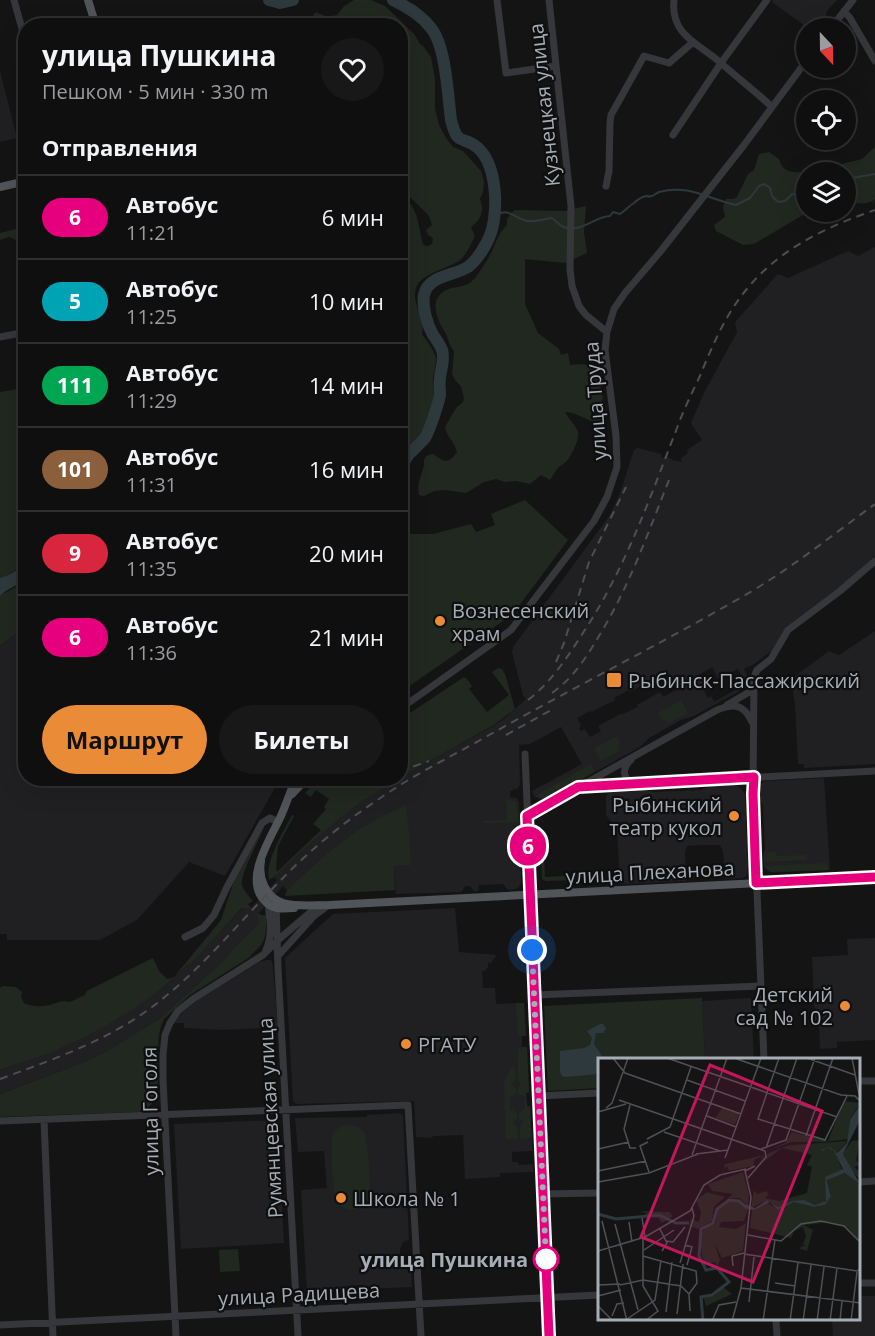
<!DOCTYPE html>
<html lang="ru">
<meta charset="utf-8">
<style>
:root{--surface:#0f0f10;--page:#181819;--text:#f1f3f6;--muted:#9b9c9f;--line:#2f2f30;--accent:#ea8c37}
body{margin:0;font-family:"Open Sans",sans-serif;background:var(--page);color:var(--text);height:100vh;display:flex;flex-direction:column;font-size:22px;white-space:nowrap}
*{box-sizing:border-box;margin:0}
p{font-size:20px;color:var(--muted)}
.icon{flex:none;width:33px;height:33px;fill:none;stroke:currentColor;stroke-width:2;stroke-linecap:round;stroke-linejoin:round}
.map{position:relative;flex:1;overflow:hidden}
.drawer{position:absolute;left:18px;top:18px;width:390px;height:768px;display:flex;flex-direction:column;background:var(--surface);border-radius:24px;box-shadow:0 6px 24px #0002,0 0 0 2px var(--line)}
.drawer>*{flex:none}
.badge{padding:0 12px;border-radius:20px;font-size:21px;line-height:39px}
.needle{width:39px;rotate:158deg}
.fabs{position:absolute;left:796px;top:18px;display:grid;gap:12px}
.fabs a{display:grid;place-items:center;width:60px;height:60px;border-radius:50%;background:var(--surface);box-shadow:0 6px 24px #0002,0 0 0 2px var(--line);font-size:30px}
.you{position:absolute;width:30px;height:30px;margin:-15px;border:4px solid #fff;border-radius:50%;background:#1a73e8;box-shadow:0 0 0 9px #1a73e833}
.map>.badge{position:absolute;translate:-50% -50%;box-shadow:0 0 0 3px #fff}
h2{padding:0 24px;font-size:22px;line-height:54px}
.round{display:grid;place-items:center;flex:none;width:63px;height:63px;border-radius:32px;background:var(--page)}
.summary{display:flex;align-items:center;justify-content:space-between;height:102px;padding:0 24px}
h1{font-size:28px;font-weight:700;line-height:45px}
.cta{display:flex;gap:12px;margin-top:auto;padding:12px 24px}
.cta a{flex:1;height:69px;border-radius:36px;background:var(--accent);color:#111;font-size:24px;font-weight:700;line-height:69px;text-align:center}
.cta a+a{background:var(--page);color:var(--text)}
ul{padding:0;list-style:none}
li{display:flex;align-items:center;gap:18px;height:84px;padding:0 24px;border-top:2px solid var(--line)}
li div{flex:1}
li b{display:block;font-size:22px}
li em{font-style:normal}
li .badge{min-width:66px;font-weight:700;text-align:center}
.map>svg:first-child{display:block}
.built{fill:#202022;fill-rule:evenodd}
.green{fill:#202820}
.water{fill:#2d393d}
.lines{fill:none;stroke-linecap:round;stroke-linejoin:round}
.stream{stroke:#2d393d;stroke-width:2}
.river{stroke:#2d393d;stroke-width:12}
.minor{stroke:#35373a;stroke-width:7}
.major{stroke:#515459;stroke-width:8}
.rail{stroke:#4c4f53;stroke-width:2;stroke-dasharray:8 6;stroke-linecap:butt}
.line-casing{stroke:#fff;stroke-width:14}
.line{stroke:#e6007e;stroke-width:9}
.walk{stroke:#a6adb5;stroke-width:6;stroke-dasharray:0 10.8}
.poi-dot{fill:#ea8c37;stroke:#0f0f10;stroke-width:2}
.stop-dot{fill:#fff;stroke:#e6007e;stroke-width:3}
.labels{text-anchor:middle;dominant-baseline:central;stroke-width:4.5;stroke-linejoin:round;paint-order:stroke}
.street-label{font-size:20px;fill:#a6adb5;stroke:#0f0f10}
.poi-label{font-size:20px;fill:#a6adb5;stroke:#0f0f10;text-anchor:start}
.stop-label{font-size:20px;font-weight:bold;fill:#a6adb5;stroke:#0f0f10;text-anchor:end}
.inset-river{fill:none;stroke:#2d393d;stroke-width:3}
.inset-road{fill:none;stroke:#4e5155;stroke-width:1.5}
.view{fill:#c2185b;fill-opacity:0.15;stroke:#c2185b;stroke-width:3}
.inset-edge{fill:none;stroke:#a6adb5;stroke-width:3}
</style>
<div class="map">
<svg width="875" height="1336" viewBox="0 0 875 1336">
<rect width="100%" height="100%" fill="#141415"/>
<!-- built -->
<path class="built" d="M 773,0 L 837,0 L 827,11 L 826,18 L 818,28 L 808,28 L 772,2 Z
M 0,71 L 17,138 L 0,142 Z
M 875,247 L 875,556 L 844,584 L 786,627 L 773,650 L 754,664 L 744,669 L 749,680 L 747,687 L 694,716 L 681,720 L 649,738 L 640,747 L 595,772 L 591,765 L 534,796 L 532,791 L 582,764 L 561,727 L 530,744 L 519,745 L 520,785 L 517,789 L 510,791 L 510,797 L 517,798 L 519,803 L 520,824 L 517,828 L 521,838 L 519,843 L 515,847 L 515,865 L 521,867 L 521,882 L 519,887 L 516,889 L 508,890 L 503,884 L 479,885 L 478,891 L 474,891 L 470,886 L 467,886 L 464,887 L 463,890 L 461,892 L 396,894 L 394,866 L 411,864 L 380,818 L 344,840 L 315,864 L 287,890 L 283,886 L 257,915 L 259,923 L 231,951 L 219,965 L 159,1019 L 104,1053 L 82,1063 L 0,1094 L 0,1070 L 65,1046 L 118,1019 L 155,993 L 174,978 L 243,908 L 250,909 L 277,880 L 274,878 L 322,832 L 346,813 L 379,789 L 398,779 L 400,778 L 401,777 L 417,768 L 495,725 L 505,718 L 526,699 L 523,695 L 512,652 L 513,647 L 610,515 L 620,493 L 634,450 L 638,448 L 661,454 L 662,458 L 665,458 L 666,456 L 673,460 L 682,462 L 681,458 L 688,453 L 687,450 L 702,440 L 691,423 L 705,391 L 737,332 L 735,323 L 736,321 L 775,277 L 778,274 L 788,278 L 848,251 L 858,256 ZM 712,667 L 719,680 L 738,669 L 746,684 L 714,702 L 711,696 L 708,698 L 704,691 L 707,690 L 699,675 ZM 666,671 L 676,690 L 663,697 L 660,692 L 637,705 L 638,707 L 623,714 L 622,713 L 598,726 L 601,731 L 590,737 L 585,729 L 581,731 L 579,728 L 581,726 L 577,718 L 590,711 L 591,712 L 615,700 L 614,698 L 629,690 L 630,692 Z
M 25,627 L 26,778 L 280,779 L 225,876 L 189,862 L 137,920 L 100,940 L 7,940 L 7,934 L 0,934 L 0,646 Z
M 875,631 L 875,764 L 804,768 L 804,764 L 798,764 L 795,704 L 791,679 L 829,651 L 839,655 Z
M 824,778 L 830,870 L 776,872 L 768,871 L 764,866 L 763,860 L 763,853 L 765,850 L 763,805 L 760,801 L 760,785 L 764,781 L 767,781 Z
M 715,784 L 732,784 L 738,786 L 745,794 L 748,866 L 746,876 L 743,878 L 725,879 L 723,851 L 720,845 L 702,845 L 688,846 L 686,848 L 685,852 L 686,881 L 620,884 L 617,829 L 616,828 L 606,815 L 606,796 L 611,791 L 639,789 L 654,792 L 701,790 Z
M 455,908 L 459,952 L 497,955 L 490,964 L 489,962 L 488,962 L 488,967 L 485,971 L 482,971 L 483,988 L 495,988 L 496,1004 L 524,1003 L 526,1036 L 522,1036 L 522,1047 L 527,1047 L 529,1092 L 526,1093 L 527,1106 L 530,1106 L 533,1151 L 512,1152 L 512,1162 L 518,1162 L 518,1165 L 533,1164 L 534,1172 L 500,1173 L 500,1177 L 465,1179 L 463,1135 L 433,1136 L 432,1138 L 416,1137 L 414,1101 L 296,1104 L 293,1101 L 285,958 L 333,914 Z
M 875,938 L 875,1040 L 837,1042 L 837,1048 L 820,1049 L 819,1022 L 815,1022 L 812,957 L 848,955 L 847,939 Z
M 266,960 L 271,960 L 273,966 L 278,1027 L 222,1030 L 184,1028 L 184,1023 L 174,1023 L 181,1014 L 195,1002 L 259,962 Z
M 751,998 L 754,1060 L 685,1060 L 705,1059 L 702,1001 Z
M 400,1113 L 403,1115 L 409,1240 L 403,1242 L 400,1249 L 400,1257 L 410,1257 L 412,1287 L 363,1289 L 362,1285 L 346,1286 L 346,1290 L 307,1292 L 301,1190 L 327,1188 L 324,1151 L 298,1152 L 295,1118 L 367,1117 L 367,1115 Z
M 277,1120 L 284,1243 L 181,1249 L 174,1124 Z
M 859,1296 L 875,1296 L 875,1336 L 833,1336 L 832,1320 L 858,1320 Z"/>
<!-- green -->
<path class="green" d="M 354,0 L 371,0 L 385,6 L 414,34 L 420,44 L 423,46 L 431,57 L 435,79 L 435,109 L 439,125 L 446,138 L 453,147 L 463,151 L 481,171 L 484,182 L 483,192 L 480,199 C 485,210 481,220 471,227 L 475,236 C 471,244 467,254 460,260 C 448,269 421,273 416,288 C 411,304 426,319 422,334 C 426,339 435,352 436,359 C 436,365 434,371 433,377 C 432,384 434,389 434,396 C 435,405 425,428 420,436 C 415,444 407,448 401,456 L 401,196 C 419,207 418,225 423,244 C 426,247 428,246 432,244 L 433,239 L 432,237 L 428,235 L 426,230 L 432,225 L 429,216 L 401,188 L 400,26 L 316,26 L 313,15 L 316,12 L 327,17 L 337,15 L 344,6 Z
M 875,147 L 875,199 C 867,206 856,203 846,202 L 846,172 L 809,172 L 862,159 Z
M 769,152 L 779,159 C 782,173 794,172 807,173 L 807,212 L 808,212 L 754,244 L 743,245 L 716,231 L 714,225 L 725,217 L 723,207 L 726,199 L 733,199 L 737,197 L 748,174 L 754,170 L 759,154 Z
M 586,206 L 584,232 L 587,253 L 565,263 L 525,259 L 525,304 L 538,333 L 559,349 L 561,355 L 568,353 L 570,365 C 586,363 599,364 600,382 C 601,389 600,392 603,397 L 601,404 L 604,426 C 592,423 577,412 565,412 C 568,418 577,427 578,432 C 580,439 571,457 566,462 C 563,464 560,466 558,468 C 555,472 553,476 550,480 L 541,475 L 530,484 L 516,481 L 505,482 L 496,479 L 484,482 L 466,493 L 445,490 L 434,491 L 424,496 L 419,495 C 416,484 422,475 424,465 C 424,463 424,461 424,460 C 426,455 428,455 433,454 C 444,461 447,466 457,452 C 455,442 446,436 445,427 L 456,408 L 463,402 L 464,398 L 461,386 L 455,380 L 452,374 L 454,351 C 449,346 449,340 446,334 C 439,322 428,303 443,292 C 454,284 464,291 476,277 C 481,270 490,256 493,249 C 497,239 499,233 507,225 L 507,219 L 514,210 L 565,211 Z
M 25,226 L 26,259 L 23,259 L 16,240 L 9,237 L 0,240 L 0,233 L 24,227 Z
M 25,388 L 25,560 L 18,568 L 7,576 L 0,578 L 0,392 Z
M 525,500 L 568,540 L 513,614 L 401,692 L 401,534 L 433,534 L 471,524 L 476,532 L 495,525 L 491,514 Z
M 25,580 L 25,627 L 0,646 L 0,596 C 8,590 19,587 25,580 Z
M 498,668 L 502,669 L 505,674 L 515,709 L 494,725 L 401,777 L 401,719 L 464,677 L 467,679 L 472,686 L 469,689 L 487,712 L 509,695 L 492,672 Z
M 681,700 L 688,713 L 670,723 L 662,719 L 658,713 Z
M 617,736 L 620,742 L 619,751 L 601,761 L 594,748 Z
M 591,764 L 595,772 L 548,797 L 541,799 L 534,796 Z
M 318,779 L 398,779 C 350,806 315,838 276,876 L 269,880 C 265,860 283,833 292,815 L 294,816 L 278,846 L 276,870 L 278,871 L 321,830 L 313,824 L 326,809 L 324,807 L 329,799 L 316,790 L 311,797 L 305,793 Z
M 506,800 L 516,801 L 518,822 L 484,823 L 484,821 L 507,820 Z
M 406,804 L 409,833 L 411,865 L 394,866 L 395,890 L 285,896 L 287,890 C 305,873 324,855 344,840 C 363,826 385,815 406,804 Z
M 265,825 C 262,835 239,875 242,885 C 244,891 249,896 253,901 L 248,904 L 251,908 L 250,909 L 242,908 L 191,963 L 188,964 C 148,1005 97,1034 44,1055 C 29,1061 14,1064 0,1070 L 0,988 L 2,986 L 16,987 L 22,992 L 21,997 L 24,1003 C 32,1007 41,1007 50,1005 C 57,1003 61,1000 70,1002 L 85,995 L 87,991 L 153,958 L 159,971 L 167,979 L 174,977 L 221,920 L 234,881 Z
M 540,833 L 543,833 L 545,877 L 579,875 L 579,880 L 546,881 L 542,879 Z
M 768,852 L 776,852 L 776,856 L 807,855 L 807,860 L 765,862 L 765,856 Z
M 827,863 L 828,870 L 776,872 L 770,872 L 764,866 Z
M 258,913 L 261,915 L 265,915 L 266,916 C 266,926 267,939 260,946 C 256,951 253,952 250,957 L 190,995 L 164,1019 C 154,1037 160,1073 157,1094 C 154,1104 148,1108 139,1112 L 0,1117 L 0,1094 L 82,1063 L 104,1053 L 159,1019 L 219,965 L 231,951 L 259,923 L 257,915 Z
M 702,998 L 705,1059 L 599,1060 L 599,1088 L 548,1091 L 544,1006 Z
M 516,1003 L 524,1003 L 526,1036 L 518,1036 Z
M 522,1047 L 527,1047 L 529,1092 L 526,1093 L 527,1106 L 530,1106 L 532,1138 L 520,1139 L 520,1127 L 523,1122 L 519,1118 L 519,1113 L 522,1112 L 522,1109 L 525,1109 L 525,1097 L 518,1094 L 518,1088 L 521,1084 L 518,1079 L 518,1049 L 522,1049 Z
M 514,1065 L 516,1079 L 512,1083 L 513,1087 L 516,1088 L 516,1094 L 510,1098 L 510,1110 L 513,1110 L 514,1112 L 517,1113 L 517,1118 L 513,1122 L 514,1125 L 517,1127 L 518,1139 L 506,1139 L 504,1081 L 513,1066 Z
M 348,1125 C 353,1125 358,1126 362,1130 C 370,1137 369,1180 370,1193 C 368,1211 345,1216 336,1200 C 333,1194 330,1140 333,1134 C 336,1128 342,1126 348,1125 Z
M 238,1249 L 240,1271 L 220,1272 L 219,1250 Z"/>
<!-- water -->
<path class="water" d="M 25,560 L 25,580 L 6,591 L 0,596 L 0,578 C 7,576 15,572 20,567 C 22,564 23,562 25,560 Z
M 600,1024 L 603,1024 L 606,1029 L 603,1033 L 596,1033 L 594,1044 C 598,1052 601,1050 602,1060 L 599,1060 L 599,1074 L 566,1077 L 562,1076 L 560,1072 L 560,1051 L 584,1048 L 590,1045 L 592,1038 L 587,1031 Z"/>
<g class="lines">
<!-- stream -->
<path class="stream" d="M 846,179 L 875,174
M 495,215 C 511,207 514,219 528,221 C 535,222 544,219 552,218 C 556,221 560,226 564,227 C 579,234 596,216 610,216 L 613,212 L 620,214 C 626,210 629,206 634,203 C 637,200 642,197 646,196 C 648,196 649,197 651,196 C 654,196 656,193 659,192 C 689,184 708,199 736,205 L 750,198 L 759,186 L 764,184 L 770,188 L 772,196 L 778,202 L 785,201 L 792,194 L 807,195"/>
<!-- river -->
<path class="river" d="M 269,0 L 280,3 L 293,0
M 393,0 C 408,7 421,15 431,28 C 446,46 448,97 451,120 C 458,148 462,134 478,148 C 498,166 500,219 487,242 C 482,252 477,260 468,267 C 454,276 428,275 424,295 C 422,307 427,324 433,335 C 436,339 440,345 442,350 C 445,359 441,369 440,377 C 439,383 440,389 440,395 C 439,402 429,432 425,438 C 420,444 414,449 409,454 C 405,459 403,465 400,470"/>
<!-- minor -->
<path class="minor" d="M 14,0 L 26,43
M 497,0 L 506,73 L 556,66
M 549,0 L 571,206 L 570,269 L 572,286 L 579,306 L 586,315 L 607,332
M 674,0 C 670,36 700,44 722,64 C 738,78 756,92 772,107
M 844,11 L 850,18 L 875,61
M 831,28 L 853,0
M 673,135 L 721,63 L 767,0
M 606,186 L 609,171 L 610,123 L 611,115 L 644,56 L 669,63 L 692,43
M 0,337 L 26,332
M 727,705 L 751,691 L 753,685
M 400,709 L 511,630 L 594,521 L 607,497 L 617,467 L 616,436 L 605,350 L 607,332 L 614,309 L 625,293 L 660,252 L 744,145 L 807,60
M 525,754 L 549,1336
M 631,760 C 622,768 622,778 633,784
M 578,787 L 875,771
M 527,816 L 717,710 C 734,703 744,704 752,722
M 276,904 L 278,968 L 298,1336
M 185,937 L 203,928 L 214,915 L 227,887 L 262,823 L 270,818 L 278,822
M 266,950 C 273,934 270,920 268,904
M 278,956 L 314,916 L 329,905
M 534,995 L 761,986
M 764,1060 L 753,794 L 754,677 L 757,670 L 771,659 L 788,630 L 840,591 L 875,561
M 858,1081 L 875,1081
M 538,1096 L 599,1093
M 44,1120 L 53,1336
M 0,1121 L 408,1105 L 421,1336
M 858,1182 L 875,1181
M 543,1194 L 599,1193
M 858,1283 L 875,1283
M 776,1320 L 777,1336
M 0,1325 L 599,1295
M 176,1336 L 163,1080 L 163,1055 L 165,1035 L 170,1023 L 178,1011 L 193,999 L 263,955 L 278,940 L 319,905"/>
<!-- major -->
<path class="major" d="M 88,0 L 96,26
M 0,187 L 26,181
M 292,794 L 307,778
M 261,861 C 258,877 265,897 283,903 C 297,907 315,905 330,905 L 875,877
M 294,908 C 282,909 272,910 264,900 C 244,879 270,839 280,818 C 286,805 290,792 296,778"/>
<!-- rail -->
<path class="rail" d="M 556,662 L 564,643 L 589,562 L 626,487
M 552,693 C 573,678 586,658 599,636 C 629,587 648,533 669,480
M 528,700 C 554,680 572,650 590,622 C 628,561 651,495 677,428 C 683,411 691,395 699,378 C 712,347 724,317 746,290 C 779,249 826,227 875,210
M 506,735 L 553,709
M 400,771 L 429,761
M 0,1079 C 57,1058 113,1039 161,1000 C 205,965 241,920 281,880 C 310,850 344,822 379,799 C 409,778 442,761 475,743 C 563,693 653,648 740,598 C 788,571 831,536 875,504"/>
</g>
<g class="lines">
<!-- line casing -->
<g class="line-casing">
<path id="line" d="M 549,1336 L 527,816 L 578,787 L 754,777 L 753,794 L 756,883 L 875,877"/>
</g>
<!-- line -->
<use href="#line" class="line"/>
<!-- walk -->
<path class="walk" d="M 532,950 L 546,1259"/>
</g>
<!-- markers -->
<g class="poi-dot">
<circle cx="440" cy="621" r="6"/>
<rect x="606" y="672" width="16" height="16" rx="3"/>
<circle cx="734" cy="816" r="6"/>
<circle cx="845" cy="1006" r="6"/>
<circle cx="406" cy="1044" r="6"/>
<circle cx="341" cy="1198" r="6"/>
</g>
<circle class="stop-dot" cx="546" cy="1259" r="12"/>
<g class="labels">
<!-- street labels -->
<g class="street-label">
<text transform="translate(544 105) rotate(-96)">Кузнецкая улица</text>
<text transform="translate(595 401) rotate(-94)">улица Труда</text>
<text transform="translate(650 872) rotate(-3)">улица Плеханова</text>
<text transform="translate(150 1111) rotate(-91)">улица Гоголя</text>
<text transform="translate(270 1118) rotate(-93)">Румянцевская улица</text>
<text transform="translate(299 1294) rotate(-3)">улица Радищева</text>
</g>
<!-- poi labels -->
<g class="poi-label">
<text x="452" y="610">Вознесенский<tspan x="452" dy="23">храм</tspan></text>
<text x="628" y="680">Рыбинск-Пассажирский</text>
<text x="722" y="804" text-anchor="end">Рыбинский<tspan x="722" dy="23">театр кукол</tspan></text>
<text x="833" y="994" text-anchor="end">Детский<tspan x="833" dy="23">сад № 102</tspan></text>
<text x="418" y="1044">РГАТУ</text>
<text x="353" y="1198">Школа № 1</text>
</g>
<!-- stop labels -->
<g class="stop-label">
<text x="528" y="1259">улица Пушкина</text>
</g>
</g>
<!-- overview -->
<g transform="translate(598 1058)">
<rect width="262" height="262" fill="#141415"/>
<path d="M 246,43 L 262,45 L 252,62 L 250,81 L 226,84 L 194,84 L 169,93 L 187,85 L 194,74 L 230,83 ZM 124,50 L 141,56 L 137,67 L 117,60 ZM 262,82 L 258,102 L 262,107 L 256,109 L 262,114 L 262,121 L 251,111 L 245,95 L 254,83 ZM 250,83 L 238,95 L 244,112 L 227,120 L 229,139 L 226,145 L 216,147 L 196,143 L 180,149 L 169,142 L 153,150 L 156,132 L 159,136 L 168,133 L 171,136 L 167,140 L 181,143 L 209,135 L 214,109 L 209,107 L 214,97 L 184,90 L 164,105 L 170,95 L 171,95 L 183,90 L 193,87 ZM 166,97 L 165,100 L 160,105 L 165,98 L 157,101 L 155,108 L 131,113 L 129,108 L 125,112 L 127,106 ZM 145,114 L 151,137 L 150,148 L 141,140 L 130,140 L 135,136 L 114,133 L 110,126 ZM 248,115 L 262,126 L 262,185 L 250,170 L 233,164 L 206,167 L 215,172 L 209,193 L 200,190 L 209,187 L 205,187 L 208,178 L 205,169 L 196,173 L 193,180 L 152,170 L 154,152 L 168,144 L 180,151 L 196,144 L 216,149 L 227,147 L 233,136 L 229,121 ZM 109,134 L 127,139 L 116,149 L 114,163 L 100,171 L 91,168 L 93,161 L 101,164 L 103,154 L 98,142 ZM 131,143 L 142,144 L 150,152 L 146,163 L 123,164 L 121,169 L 138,171 L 148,165 L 145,193 L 124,200 L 117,186 L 122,203 L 119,208 L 117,204 L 109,206 L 104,199 L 102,178 L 107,169 L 117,166 L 120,151 ZM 45,153 L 71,154 L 75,158 L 64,165 L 60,160 L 48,159 L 47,154 L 42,155 ZM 125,229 L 134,236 L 108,248 L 106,240 L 116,238 Z" fill="#202820"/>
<path d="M 262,47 L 262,62 L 245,96 L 262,126 L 247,115 L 229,122 L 233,138 L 227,147 L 216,149 L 196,144 L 180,152 L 172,144 L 156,152 L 149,151 L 147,146 L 157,150 L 169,142 L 180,149 L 194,143 L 206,142 L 217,147 L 228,143 L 227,119 L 245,111 L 236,93 L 229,89 L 226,92 L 224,93 L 223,92 L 230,89 L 233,90 L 239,95 L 249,85 L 252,62 Z" fill="#2d393d"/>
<path class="inset-river" d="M 0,156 L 18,161 L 61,157 L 78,165 L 91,165M 105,263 L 103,239 L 114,237 L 131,224 L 119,210 L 108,212 L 101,198 L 103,171 L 115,165 L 119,151 L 131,142 L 141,143 L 149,150"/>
<path class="inset-road" d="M 15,0 L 27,15 L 143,56M 69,0 L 239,59M 136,0 L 243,37 L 257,38 L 262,43M 181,0 L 160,61 L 227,82 L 249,38M 209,0 L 257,17M 254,0 L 261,36M 89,22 L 147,43M 21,42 L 167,93 L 168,99 L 150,120M 32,47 L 26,71 L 32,90 L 38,90M 8,50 L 14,45 L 30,0M 0,54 L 28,46M 109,58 L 138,69M 66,74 L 122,93M 208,78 L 235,0M 49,81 L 72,69 L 93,9M 50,84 L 42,88 L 51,114M 168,90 L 199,0M 0,91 L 31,84M 163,91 L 188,82 L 217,0M 98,96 L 130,92M 94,97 L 129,0M 127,100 L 163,0M 0,113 L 48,103M 0,124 L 51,115 L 100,96M 44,160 L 47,179M 4,163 L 29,263M 31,164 L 34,184M 17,166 L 40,252M 62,171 L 69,185 L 64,193M 150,177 L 183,183 L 203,166 L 223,163 L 246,168 L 263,185M 45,180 L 45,228 L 60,253 L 47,263M 68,183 L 75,184 L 87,169M 87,187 L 94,189 L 89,207M 46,192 L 76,172M 0,193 L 47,179 L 92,153 L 106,127 L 122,117 L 148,111M 146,196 L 259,213 L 263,210M 45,198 L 98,213 L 99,225 L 91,236 L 92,253M 82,205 L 96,158 L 94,150M 135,208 L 134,198 L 146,195M 177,225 L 197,228M 0,227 L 22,226M 22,227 L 45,222 L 83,228 L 91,236M 143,230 L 263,245M 0,238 L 23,232M 151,244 L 156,199M 0,248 L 15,263M 68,254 L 74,204M 79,256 L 85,206M 14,258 L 19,246 L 26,245M 29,261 L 57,242 L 63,202M 114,263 L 121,247 L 138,244M 134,263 L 143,230 L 153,139 L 147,113 L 157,108M 165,263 L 177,182M 192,263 L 200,205M 205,263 L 213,207M 219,263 L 226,209M 232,263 L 239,210M 242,263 L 244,243M 253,263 L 259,214"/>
<path class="view" d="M 112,7 L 224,53 L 155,224 L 43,179 Z"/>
<rect width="262" height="262" class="inset-edge"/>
</g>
</svg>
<div class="fabs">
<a><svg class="needle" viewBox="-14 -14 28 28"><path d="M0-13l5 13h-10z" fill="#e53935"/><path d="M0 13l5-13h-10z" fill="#9b9c9f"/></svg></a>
<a><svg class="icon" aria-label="locate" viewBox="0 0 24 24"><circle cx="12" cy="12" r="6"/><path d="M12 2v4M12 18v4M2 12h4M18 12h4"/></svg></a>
<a><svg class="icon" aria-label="layers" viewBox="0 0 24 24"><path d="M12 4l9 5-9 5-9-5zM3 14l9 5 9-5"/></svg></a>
</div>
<div class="you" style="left:532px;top:950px"></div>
<b class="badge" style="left:528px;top:846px;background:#e6007e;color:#fff">6</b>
<section class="drawer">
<div class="summary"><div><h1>улица Пушкина</h1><p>Пешком · 5 мин · 330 m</p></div><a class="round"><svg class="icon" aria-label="heart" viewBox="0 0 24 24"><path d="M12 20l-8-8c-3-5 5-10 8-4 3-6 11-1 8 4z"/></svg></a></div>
<h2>Отправления</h2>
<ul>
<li><span class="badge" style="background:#e6007e;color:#fff">6</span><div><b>Автобус</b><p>11:21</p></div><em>6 мин</em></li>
<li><span class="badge" style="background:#00a3b4;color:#fff">5</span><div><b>Автобус</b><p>11:25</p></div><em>10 мин</em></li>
<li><span class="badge" style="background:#00a651;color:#fff">111</span><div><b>Автобус</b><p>11:29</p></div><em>14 мин</em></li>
<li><span class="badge" style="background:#8b5e3c;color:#fff">101</span><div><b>Автобус</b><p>11:31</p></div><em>16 мин</em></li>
<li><span class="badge" style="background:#d7263d;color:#fff">9</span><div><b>Автобус</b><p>11:35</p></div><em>20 мин</em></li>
<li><span class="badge" style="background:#e6007e;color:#fff">6</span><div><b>Автобус</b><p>11:36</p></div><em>21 мин</em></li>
</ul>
<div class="cta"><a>Маршрут</a><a>Билеты</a></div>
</section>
</div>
